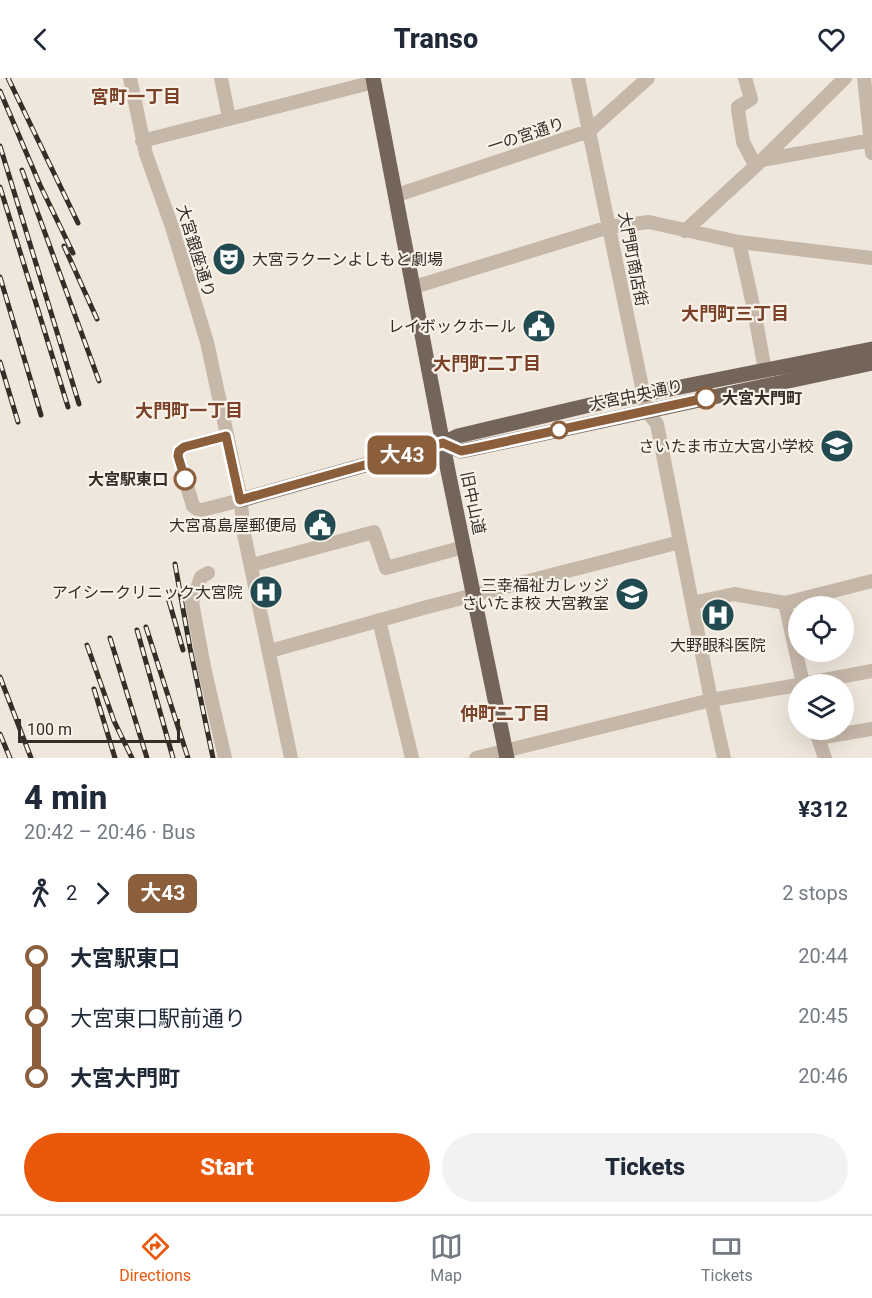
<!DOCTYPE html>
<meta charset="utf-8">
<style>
:root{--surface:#fff;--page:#f2f2f3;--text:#1f2937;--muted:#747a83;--line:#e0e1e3;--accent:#ea580c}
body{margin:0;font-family:Roboto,"Noto Sans JP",sans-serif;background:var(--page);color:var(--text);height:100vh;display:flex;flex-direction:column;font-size:22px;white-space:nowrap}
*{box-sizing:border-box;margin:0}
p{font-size:20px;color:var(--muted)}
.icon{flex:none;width:33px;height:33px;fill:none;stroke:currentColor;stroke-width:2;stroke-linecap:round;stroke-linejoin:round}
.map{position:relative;height:680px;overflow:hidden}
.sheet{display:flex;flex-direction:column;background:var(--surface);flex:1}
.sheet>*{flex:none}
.badge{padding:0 12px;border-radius:9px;font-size:21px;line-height:39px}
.tools{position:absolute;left:788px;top:518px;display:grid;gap:12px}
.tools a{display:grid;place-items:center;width:66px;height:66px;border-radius:50%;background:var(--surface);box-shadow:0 6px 24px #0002;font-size:30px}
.scale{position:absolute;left:18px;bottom:15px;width:162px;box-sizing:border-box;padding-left:6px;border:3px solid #342d28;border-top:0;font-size:16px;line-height:21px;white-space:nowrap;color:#342d28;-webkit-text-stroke:4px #f7f1e8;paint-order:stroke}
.map>.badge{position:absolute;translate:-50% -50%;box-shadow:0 0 0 3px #fff}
.legs{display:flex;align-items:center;gap:9px;height:66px;padding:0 24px;font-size:20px}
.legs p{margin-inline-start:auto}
.headline{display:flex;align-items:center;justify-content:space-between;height:102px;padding:0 24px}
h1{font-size:33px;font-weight:800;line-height:45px}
.primary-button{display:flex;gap:12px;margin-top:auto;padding:12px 24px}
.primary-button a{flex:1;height:69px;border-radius:36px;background:var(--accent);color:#fff;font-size:24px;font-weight:800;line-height:69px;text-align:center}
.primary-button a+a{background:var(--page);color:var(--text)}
ul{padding:0 24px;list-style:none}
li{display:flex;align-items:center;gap:21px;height:60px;font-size:22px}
li i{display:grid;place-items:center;width:9px;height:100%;margin:0 8px;background:currentColor}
li i::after{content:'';width:15px;height:15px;margin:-8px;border:4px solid;border-radius:50%;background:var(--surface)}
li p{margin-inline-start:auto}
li:first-child i{background:linear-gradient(#0000 50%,currentColor 0)}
li:last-child i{background:linear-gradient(currentColor 50%,#0000 0)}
header{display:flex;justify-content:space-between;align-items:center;height:78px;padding:0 24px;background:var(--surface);font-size:27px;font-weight:800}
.tab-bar{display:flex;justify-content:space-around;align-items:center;height:84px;border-top:2px solid var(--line);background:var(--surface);font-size:16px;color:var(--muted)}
.tab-bar a{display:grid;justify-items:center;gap:3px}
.tab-bar .selected{color:var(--accent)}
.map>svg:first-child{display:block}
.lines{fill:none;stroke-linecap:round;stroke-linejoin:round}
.minor{stroke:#c6b8a9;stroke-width:14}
.major{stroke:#74655b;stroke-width:15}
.rail-casing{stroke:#342d28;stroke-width:5}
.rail{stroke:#f7f1e8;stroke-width:3;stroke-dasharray:9;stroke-linecap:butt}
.line-1-casing{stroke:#fff;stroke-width:14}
.line-1{stroke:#8b5e3c;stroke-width:9}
.stop-1-dot{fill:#fff;stroke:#8b5e3c;stroke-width:3}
.labels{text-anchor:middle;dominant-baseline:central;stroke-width:4.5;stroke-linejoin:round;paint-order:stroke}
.street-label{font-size:16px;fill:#342d28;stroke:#f7f1e8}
.poi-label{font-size:16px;fill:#342d28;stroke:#f7f1e8;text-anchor:end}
.stop-label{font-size:16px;font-weight:bold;fill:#342d28;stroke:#f7f1e8;text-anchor:start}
.neighbourhood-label{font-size:18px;font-weight:bold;fill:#7b422a;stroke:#f7f1e8}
</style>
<header><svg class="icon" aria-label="back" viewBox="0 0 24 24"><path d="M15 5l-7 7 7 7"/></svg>Transo<svg class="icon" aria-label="heart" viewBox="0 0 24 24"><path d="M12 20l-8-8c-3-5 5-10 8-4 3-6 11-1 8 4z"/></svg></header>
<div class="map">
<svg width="872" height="680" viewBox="0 0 872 680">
<rect width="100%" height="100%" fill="#efe7dc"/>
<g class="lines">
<!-- minor -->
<path class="minor" d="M 130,0 L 146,76 L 172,149 L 207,264 L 241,422 L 243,451 L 291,680
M 221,0 L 229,40
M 578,0 L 647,333 L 657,346 L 711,622 L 724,680
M 745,0 L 751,21 L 738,29 L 738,32 L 743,64 L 755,87
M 864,0 L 872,75
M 142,63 L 374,4
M 762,82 L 872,62
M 397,117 L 589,53 L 648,0
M 685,153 L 762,82 L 845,0
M 739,164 L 753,227 L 765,292
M 414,209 L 609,149 L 649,144 L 739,164 L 872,180
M 226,358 L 184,369 L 179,373 L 178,378 L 193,428 L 197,431 L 202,432 L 241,422
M 252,487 L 374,454 L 386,490 L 464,469
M 208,495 L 201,499 L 192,524 L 204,589 L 225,680
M 692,525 L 734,516 L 785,525 L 872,503
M 785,525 L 803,606
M 379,542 L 412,680
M 270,573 L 427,529 L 680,464
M 803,606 L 872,593
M 815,651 L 825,680
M 818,660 L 872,651
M 476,680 L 711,622 L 798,607"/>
<!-- major -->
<path class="major" d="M 373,0 L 448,393 L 507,680
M 443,365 L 461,373 L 471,371 L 872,285
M 241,422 L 443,365 L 458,358 L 590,327 L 872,271"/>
<!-- rail casing -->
<g class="rail-casing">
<path id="rail" d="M 8,0 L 78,145
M 0,13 L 40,107 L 73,175
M 0,68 L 79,326
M 22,92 L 99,303
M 0,109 L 68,329
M 64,168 L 97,241
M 0,199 L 41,337
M 0,284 L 18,344
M 175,486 L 190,570 L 213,680
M 169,523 L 183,572
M 146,549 L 188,680
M 137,552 L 173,680
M 110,560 L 147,680
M 87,567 L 114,643 L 132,680
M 0,599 L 31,680
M 94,611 L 115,680
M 0,656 L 10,680"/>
</g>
<!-- rail -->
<use href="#rail" class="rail"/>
</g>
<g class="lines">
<!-- line-1 casing -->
<g class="line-1-casing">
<path id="line-1" d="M 185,401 L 178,378 L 179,373 L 184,369 L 226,358 L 240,422 L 443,365 L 461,373 L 471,371 L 706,320"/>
</g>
<!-- line-1 -->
<use href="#line-1" class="line-1"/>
</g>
<!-- icons -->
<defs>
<g id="theatre-disc" transform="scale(1.725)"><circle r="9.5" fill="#224b51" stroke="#f7f1e8"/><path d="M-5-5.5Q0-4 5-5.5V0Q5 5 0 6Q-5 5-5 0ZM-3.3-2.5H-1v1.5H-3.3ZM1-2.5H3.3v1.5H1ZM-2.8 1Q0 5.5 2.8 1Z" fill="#fff"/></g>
<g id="civic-disc" transform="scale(1.725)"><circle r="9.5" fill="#224b51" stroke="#f7f1e8"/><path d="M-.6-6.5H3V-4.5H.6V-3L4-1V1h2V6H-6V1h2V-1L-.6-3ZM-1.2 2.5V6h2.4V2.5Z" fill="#fff"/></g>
<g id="school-disc" transform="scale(1.725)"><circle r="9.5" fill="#224b51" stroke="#f7f1e8"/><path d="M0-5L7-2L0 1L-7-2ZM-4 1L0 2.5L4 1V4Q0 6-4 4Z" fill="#fff"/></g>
<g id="hospital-disc" transform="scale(1.725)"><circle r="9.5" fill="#224b51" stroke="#f7f1e8"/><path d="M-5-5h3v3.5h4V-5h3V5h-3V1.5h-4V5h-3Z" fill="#fff"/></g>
<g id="university-disc" transform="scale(1.725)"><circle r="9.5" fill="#224b51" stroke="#f7f1e8"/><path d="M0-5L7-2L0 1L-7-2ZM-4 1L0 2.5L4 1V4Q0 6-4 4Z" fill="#fff"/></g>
</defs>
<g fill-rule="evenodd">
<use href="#theatre-disc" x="229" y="181"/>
<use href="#civic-disc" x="539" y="248"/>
<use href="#school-disc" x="837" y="368"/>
<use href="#civic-disc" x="320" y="447"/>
<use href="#hospital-disc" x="266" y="514"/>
<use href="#university-disc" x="632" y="516"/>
<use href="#hospital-disc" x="718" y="537"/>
</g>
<!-- markers -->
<g class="stop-1-dot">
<circle cx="706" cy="320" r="10"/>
<circle cx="559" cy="352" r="8"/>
<circle cx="185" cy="401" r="10"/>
</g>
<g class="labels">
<!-- street labels -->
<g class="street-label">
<text transform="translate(526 57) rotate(-18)">一の宮通り</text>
<text transform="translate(196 173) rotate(73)">大宮銀座通り</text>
<text transform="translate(633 181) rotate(79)">大門町商店街</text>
<text transform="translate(636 317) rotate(-12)">大宮中央通り</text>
<text transform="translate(473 425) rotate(78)">旧中山道</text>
</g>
<!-- poi labels -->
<g class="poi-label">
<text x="252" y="181" text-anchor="start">大宮ラクーンよしもと劇場</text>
<text x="516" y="248">レイボックホール</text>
<text x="814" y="368">さいたま市立大宮小学校</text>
<text x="297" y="447">大宮髙島屋郵便局</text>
<text x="609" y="507">三幸福祉カレッジ<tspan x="609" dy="18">さいたま校 大宮教室</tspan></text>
<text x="243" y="514">アイシークリニック大宮院</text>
<text x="718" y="567" text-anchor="middle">大野眼科医院</text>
</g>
<!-- stop labels -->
<g class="stop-label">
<text x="722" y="320">大宮大門町</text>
<text x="168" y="401" text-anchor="end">大宮駅東口</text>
</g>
<!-- neighbourhood labels -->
<g class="neighbourhood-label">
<text x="136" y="18">宮町一丁目</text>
<text x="735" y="235">大門町三丁目</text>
<text x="487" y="285">大門町二丁目</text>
<text x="189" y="332">大門町一丁目</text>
<text x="505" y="635">仲町二丁目</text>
</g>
</g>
</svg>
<div class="tools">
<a><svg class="icon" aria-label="locate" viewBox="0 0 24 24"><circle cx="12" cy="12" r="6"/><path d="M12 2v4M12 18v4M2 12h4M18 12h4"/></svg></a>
<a><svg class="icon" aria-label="layers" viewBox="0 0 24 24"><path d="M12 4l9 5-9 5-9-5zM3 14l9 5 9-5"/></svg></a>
</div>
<div class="scale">100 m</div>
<b class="badge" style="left:402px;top:377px;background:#8b5e3c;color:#fff">大43</b>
</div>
<section class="sheet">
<div class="headline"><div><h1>4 min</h1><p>20:42 – 20:46 · Bus</p></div><b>¥312</b></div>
<div class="legs"><svg class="icon" aria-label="walk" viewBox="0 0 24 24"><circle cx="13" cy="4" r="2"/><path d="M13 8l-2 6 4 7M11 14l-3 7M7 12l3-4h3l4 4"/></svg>2<svg class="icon" aria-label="forward" viewBox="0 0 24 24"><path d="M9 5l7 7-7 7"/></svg><b class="badge" style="background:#8b5e3c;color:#fff">大43</b><p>2 stops</p></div>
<ul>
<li><i style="color:#8b5e3c"></i><b>大宮駅東口</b><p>20:44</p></li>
<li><i style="color:#8b5e3c"></i><span>大宮東口駅前通り</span><p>20:45</p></li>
<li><i style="color:#8b5e3c"></i><b>大宮大門町</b><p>20:46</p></li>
</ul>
<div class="primary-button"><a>Start</a><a>Tickets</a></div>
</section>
<nav class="tab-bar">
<a class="selected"><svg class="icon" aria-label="directions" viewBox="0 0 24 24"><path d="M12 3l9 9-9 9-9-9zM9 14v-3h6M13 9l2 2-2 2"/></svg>Directions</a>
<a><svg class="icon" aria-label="map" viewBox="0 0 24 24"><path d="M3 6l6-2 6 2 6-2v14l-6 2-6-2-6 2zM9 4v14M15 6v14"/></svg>Map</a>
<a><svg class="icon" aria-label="tickets" viewBox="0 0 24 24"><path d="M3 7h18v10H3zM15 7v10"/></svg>Tickets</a>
</nav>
